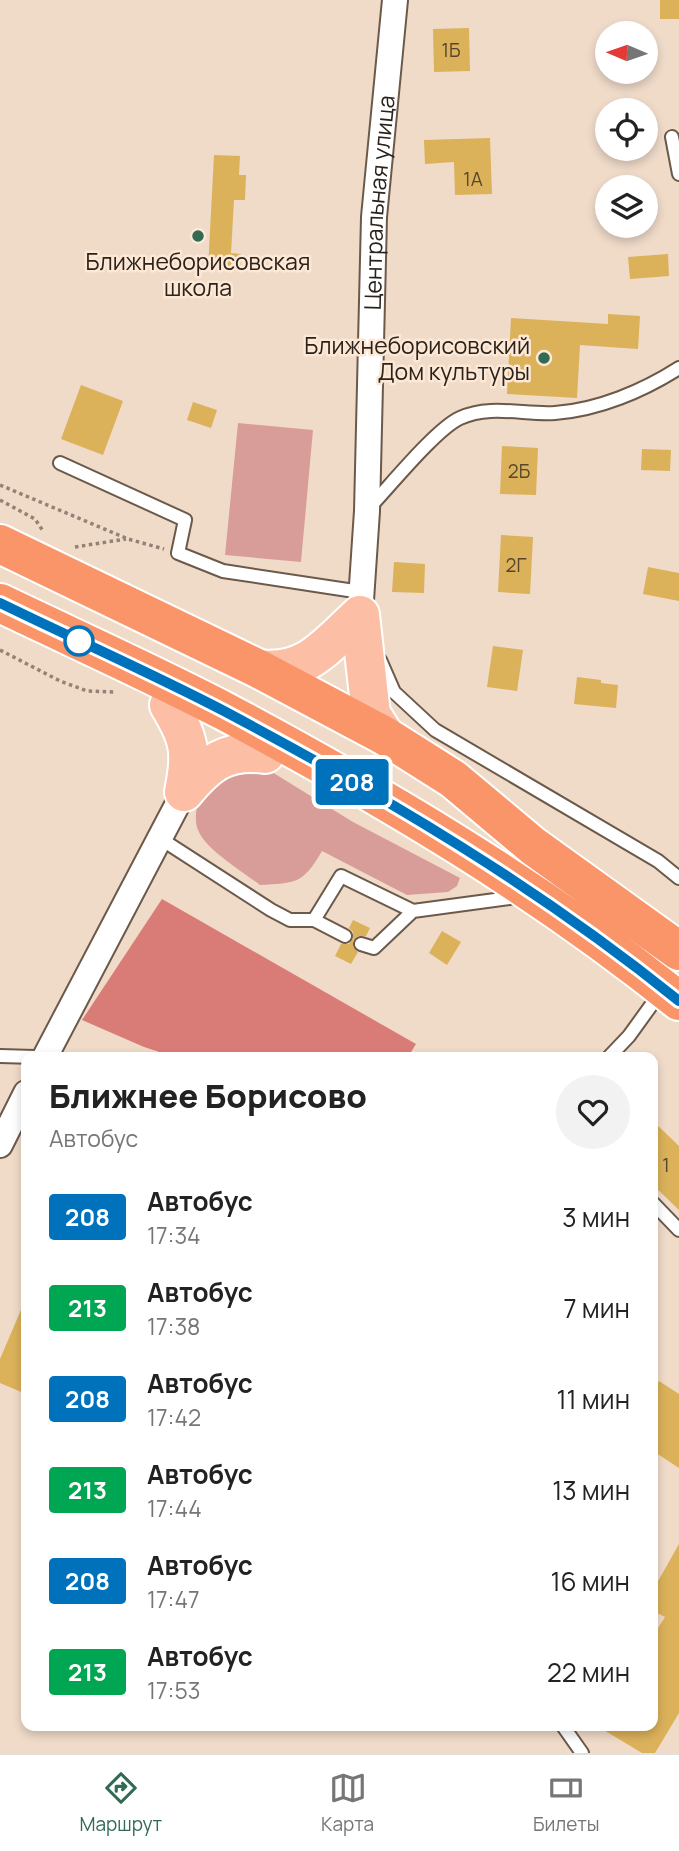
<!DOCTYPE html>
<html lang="ru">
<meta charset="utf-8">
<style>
:root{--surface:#fff;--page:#f2f2f2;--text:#222;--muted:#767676;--line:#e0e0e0;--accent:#326b54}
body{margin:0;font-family:Manrope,sans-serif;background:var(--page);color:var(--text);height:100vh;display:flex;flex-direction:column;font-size:26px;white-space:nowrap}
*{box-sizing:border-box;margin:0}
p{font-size:23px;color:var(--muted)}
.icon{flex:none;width:38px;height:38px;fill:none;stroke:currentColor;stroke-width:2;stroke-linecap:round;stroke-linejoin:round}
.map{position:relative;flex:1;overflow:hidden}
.drawer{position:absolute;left:21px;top:1052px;width:637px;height:679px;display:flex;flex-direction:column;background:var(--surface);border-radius:14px;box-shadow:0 4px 10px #0003}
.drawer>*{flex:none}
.badge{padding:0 14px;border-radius:5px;font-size:24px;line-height:46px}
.needle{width:46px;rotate:272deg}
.fabs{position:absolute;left:595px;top:21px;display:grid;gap:14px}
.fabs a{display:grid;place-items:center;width:63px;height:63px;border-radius:50%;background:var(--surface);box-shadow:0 4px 10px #0003;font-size:35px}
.map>.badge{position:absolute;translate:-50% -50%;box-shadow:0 0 0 4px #fff}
.round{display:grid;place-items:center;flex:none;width:74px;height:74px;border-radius:37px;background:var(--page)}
.head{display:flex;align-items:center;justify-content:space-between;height:119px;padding:0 28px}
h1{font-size:33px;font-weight:800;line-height:52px}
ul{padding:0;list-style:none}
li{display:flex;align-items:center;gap:21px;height:91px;padding:0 28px}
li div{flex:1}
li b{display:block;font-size:26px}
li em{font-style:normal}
li .badge{min-width:77px;font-weight:700;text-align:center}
.tabs{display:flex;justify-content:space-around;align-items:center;height:98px;border-top:2px solid var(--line);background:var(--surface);font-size:19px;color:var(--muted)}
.tabs a{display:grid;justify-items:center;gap:4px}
.tabs .current{color:var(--accent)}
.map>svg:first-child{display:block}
.green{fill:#d99d99}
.forest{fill:#d97c78}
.building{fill:#dbb15a}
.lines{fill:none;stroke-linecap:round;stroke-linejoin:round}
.lane-casing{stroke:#6b594a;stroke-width:16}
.street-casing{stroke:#6b594a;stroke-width:28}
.primary-casing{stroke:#fff;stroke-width:42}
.highway-casing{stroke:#fff;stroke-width:42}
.path{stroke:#928376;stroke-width:3.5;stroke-dasharray:3.5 3.5;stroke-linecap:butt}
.lane{stroke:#fff;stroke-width:12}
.street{stroke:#fff;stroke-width:24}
.primary{stroke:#fcbfa5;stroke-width:38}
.highway{stroke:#fa9469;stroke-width:38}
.line-casing{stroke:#fff;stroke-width:16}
.line{stroke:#0072bc;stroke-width:10}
.poi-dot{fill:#326b54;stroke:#fde8d6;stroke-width:2.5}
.stop-dot{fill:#fff;stroke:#0072bc;stroke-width:3.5}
.labels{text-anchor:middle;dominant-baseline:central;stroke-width:5;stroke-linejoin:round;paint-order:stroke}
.number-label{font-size:19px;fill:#56462b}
.street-label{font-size:23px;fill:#2a221b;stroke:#fde8d6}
.poi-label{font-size:23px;fill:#2a221b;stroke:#fde8d6}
</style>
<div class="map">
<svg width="679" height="1753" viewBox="0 0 679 1753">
<rect width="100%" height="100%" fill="#f0dbc9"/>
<!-- green -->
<path class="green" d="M 238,423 L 313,430 L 301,562 L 225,555 Z
M 254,761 L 353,822 L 460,878 L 457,886 L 448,892 L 407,895 L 322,851 C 303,884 296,883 260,885 C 243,872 205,849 198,830 C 193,818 198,803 200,791 Z"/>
<!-- forest -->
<path class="forest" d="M 162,899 L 416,1044 L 408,1057 L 175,1057 L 144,1047 L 82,1020 Z"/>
<!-- building -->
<path class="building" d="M 660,0 L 679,0 L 679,19 L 660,19 Z
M 469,28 L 470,71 L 434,72 L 433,29 Z
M 490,138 L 492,194 L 455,195 L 454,162 L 425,164 L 424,140 Z
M 214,155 L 240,156 L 239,175 L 246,175 L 245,200 L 234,200 L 231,253 L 241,254 L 240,270 L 208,269 Z
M 668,254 L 669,276 L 630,279 L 628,257 Z
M 608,314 L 640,316 L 638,349 L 580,345 L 577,398 L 507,394 L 511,318 L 608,324 Z
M 81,385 L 123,401 L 103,455 L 61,439 Z
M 193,402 L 217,410 L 211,428 L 187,420 Z
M 502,446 L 538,448 L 536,495 L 500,494 Z
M 642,449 L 671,450 L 670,471 L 641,470 Z
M 501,535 L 533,537 L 530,594 L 498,592 Z
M 394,562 L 425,564 L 424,593 L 392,592 Z
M 648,567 L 679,573 L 679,601 L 643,594 Z
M 493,646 L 523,650 L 517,691 L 487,687 Z
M 577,677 L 601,680 L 601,683 L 618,685 L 616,708 L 574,704 Z
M 353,920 L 370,928 L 366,936 L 358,936 L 353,941 L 353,947 L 358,952 L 351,964 L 335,956 L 341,944 L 349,944 L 353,939 L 353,932 L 349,928 Z
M 442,931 L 461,942 L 447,965 L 429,953 Z
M 653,1121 L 679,1146 L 679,1210 L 653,1185 Z
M 26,1298 L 26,1394 L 0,1383 L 0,1359 Z
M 659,1381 L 679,1394 L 679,1468 L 653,1451 L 653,1390 Z
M 679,1544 L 679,1713 L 655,1753 L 642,1753 L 597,1726 L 653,1726 L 653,1636 L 665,1617 L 653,1611 L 653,1590 Z"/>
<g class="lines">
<!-- lane casing -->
<g class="lane-casing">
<path id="lane" d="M 672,137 L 679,174
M 60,463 L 185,520 L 178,553 L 223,571 L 361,592
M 369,508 C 390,486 436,429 460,418 C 490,404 524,415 555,413 C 598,410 643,391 679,368
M 380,660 L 394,692 L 435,730 L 658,861 L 679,878
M 161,839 L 271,910 L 290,920 L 314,920 L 345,936
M 314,920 L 341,876 L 413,911
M 361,944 L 374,948 L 413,911 L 510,898
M 0,1056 L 35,1057
M 609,1057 L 629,1036 L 655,1000
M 653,1203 L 679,1230
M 563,1726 L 582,1753"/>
</g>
<!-- street casing -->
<g class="street-casing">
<g id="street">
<path id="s1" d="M 360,615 L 367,511 L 374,217 L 395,0"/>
<path d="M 45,1057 L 184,792"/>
<path d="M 0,1145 L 26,1093"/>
</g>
</g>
<!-- primary casing -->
<g class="primary-casing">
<path id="primary" d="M 360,615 L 371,714 L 385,736
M 259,669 C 307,675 327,645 360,615
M 169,705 C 190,739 192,753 184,792
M 184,792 C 208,763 226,749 265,754"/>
</g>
<!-- highway casing -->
<g class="highway-casing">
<path id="highway" d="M 0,544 L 259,669 L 385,736 L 453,779 L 533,846 L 679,951
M 0,603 C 75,639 151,673 224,711 C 385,797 537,887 679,1001"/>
</g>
<!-- path -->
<path class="path" d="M 0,485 L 128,539 L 164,549
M 0,500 L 35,519 L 43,531
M 75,547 L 126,539
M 0,650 L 60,681 L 87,691 L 115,692"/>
<!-- lane -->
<use href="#lane" class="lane"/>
<!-- street -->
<use href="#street" class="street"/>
<!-- primary -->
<use href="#primary" class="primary"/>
<!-- highway -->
<use href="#highway" class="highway"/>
</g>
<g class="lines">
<!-- line casing -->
<g class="line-casing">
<path id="line" d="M 0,603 C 74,639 151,673 224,711 C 384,796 538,887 679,1001"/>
</g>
<!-- line -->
<use href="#line" class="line"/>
</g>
<!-- markers -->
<g class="poi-dot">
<circle cx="198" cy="236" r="7"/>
<circle cx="544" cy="358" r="7"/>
</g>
<circle class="stop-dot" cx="79" cy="641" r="14"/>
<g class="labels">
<!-- number labels -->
<g class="number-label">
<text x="451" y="50">1Б</text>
<text x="473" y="179">1А</text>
<text x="519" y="471">2Б</text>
<text x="516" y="565">2Г</text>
<text x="666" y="1165">1</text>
</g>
<!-- street labels -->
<g class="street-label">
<text stroke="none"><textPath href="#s1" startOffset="413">Центральная улица</textPath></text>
</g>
<!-- poi labels -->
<g class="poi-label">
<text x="198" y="261">Ближнеборисовская<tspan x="198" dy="26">школа</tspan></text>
<text x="530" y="345" text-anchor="end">Ближнеборисовский<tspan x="530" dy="26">Дом культуры</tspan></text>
</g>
</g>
</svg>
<div class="fabs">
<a><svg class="needle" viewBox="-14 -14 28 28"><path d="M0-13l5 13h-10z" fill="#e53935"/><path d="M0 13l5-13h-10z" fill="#767676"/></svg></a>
<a><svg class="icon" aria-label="locate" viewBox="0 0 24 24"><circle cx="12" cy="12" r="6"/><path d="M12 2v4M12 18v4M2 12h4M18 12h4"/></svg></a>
<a><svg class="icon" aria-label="layers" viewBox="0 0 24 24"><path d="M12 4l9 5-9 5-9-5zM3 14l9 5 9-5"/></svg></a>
</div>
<b class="badge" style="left:352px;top:782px;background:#0072bc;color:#fff">208</b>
<section class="drawer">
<div class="head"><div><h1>Ближнее Борисово</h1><p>Автобус</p></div><a class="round"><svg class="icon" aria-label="heart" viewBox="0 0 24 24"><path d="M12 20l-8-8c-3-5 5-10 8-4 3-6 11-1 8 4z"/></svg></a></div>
<ul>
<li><span class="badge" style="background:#0072bc;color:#fff">208</span><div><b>Автобус</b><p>17:34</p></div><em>3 мин</em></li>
<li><span class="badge" style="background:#00a651;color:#fff">213</span><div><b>Автобус</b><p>17:38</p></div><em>7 мин</em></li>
<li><span class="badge" style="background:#0072bc;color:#fff">208</span><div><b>Автобус</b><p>17:42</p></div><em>11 мин</em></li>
<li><span class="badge" style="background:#00a651;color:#fff">213</span><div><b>Автобус</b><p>17:44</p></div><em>13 мин</em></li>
<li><span class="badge" style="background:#0072bc;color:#fff">208</span><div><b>Автобус</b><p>17:47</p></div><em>16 мин</em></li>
<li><span class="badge" style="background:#00a651;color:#fff">213</span><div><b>Автобус</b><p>17:53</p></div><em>22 мин</em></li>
</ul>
</section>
</div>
<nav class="tabs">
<a class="current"><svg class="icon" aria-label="directions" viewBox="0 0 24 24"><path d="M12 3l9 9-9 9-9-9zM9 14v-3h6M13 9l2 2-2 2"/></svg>Маршрут</a>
<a><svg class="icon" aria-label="map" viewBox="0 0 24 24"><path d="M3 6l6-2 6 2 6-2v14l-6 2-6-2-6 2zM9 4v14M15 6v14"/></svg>Карта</a>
<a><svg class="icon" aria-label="tickets" viewBox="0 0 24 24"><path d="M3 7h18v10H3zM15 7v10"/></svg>Билеты</a>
</nav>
